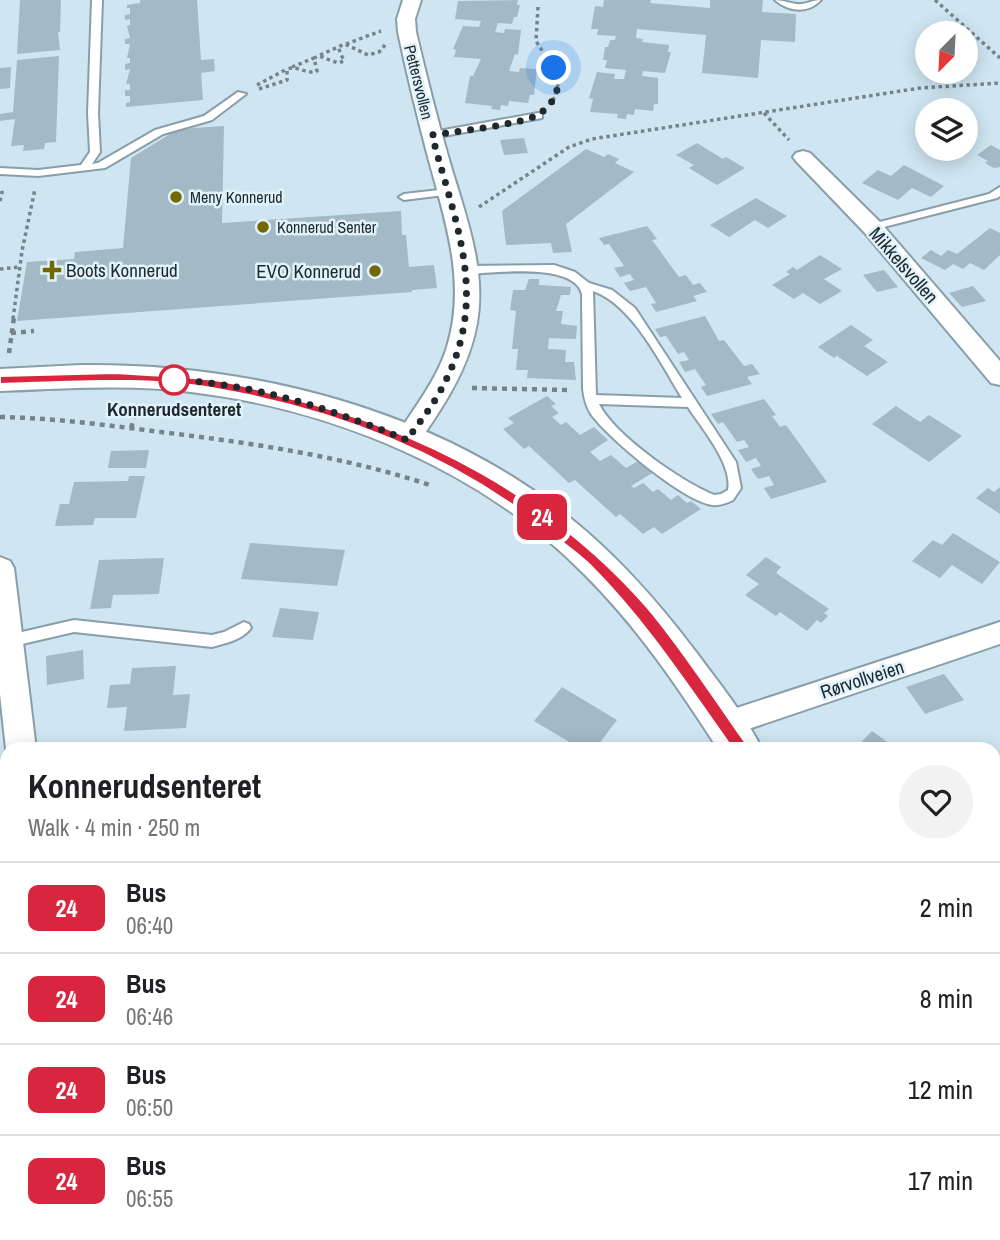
<!DOCTYPE html>
<meta charset="utf-8">
<style>
:root{--surface:#fff;--page:#f2f2f2;--text:#202124;--muted:#757577;--line:#e0e0e0}
body{margin:0;font-family:"Archivo Narrow",sans-serif;background:var(--page);color:var(--text);height:100vh;display:flex;flex-direction:column;font-size:26px;white-space:nowrap}
*{box-sizing:border-box;margin:0}
p{font-size:23px;color:var(--muted)}
.icon{flex:none;width:38px;height:38px;fill:none;stroke:currentColor;stroke-width:2;stroke-linecap:round;stroke-linejoin:round}
.map{position:relative;flex:1;overflow:hidden}
.side{position:absolute;left:0px;top:742px;width:1001px;height:499px;display:flex;flex-direction:column;background:var(--surface);border-radius:21px 21px 0 0;box-shadow:0 4px 18px #0003}
.side>*{flex:none}
.badge{padding:0 14px;border-radius:10px;font-size:24px;line-height:46px}
.needle{width:46px;rotate:204deg}
.fabs{position:absolute;left:915px;top:21px;display:grid;gap:14px}
.fabs a{display:grid;place-items:center;width:63px;height:63px;border-radius:50%;background:var(--surface);box-shadow:0 4px 18px #0003;font-size:35px}
.you{position:absolute;width:35px;height:35px;margin:-18px;border:5px solid #fff;border-radius:50%;background:#1a73e8;box-shadow:0 0 0 10px #1a73e833}
.map>.badge{position:absolute;translate:-50% -50%;box-shadow:0 0 0 4px #fff}
.round{display:grid;place-items:center;flex:none;width:74px;height:74px;border-radius:37px;background:var(--page)}
.headline{display:flex;align-items:center;justify-content:space-between;height:119px;padding:0 28px}
h1{font-size:33px;font-weight:700;line-height:52px}
ul{padding:0;list-style:none}
li{display:flex;align-items:center;gap:21px;height:91px;padding:0 28px;border-top:2px solid var(--line)}
li div{flex:1}
li b{display:block;font-size:26px}
li em{font-style:normal}
li .badge{min-width:77px;font-weight:700;text-align:center}
.map>svg:first-child{display:block}
.building{fill:#a3b9c5}
.lines{fill:none;stroke-linecap:round;stroke-linejoin:round}
.service-casing{stroke:#889ea9;stroke-width:4}
.minor-casing{stroke:#889ea9;stroke-width:4}
.secondary-casing{stroke:#889ea9;stroke-width:4}
.path-far2{stroke:#74848c;stroke-width:3.5;stroke-dasharray:3.5 3.5;stroke-linecap:butt}
.path-far1{stroke:#74848c;stroke-width:4.5;stroke-dasharray:5 5;stroke-linecap:butt}
.path{stroke:#74848c;stroke-width:5;stroke-dasharray:6 6;stroke-linecap:butt}
.service{fill:#fff;fill-rule:evenodd}
.minor{fill:#fff;fill-rule:evenodd}
.secondary{fill:#fff;fill-rule:evenodd}
.line{fill:#d7263d;stroke:#fff;stroke-width:2}
.walk{stroke:#1f282c;stroke-width:7;stroke-dasharray:0 12.6}
.poi-dot{fill:#736800;stroke:#e0f2fc;stroke-width:2.5}
.stop-dot{fill:#fff;stroke:#d7263d;stroke-width:3.5}
.labels{text-anchor:middle;dominant-baseline:central;stroke-width:5;stroke-linejoin:round;paint-order:stroke}
.far-street-label{font-size:16px;fill:#1f282c;stroke:#e0f2fc}
.far-poi-label{font-size:16px;fill:#1f282c;stroke:#e0f2fc;text-anchor:start}
.street-label{font-size:19px;fill:#1f282c;stroke:#e0f2fc}
.poi-label{font-size:19px;fill:#1f282c;stroke:#e0f2fc;text-anchor:start}
.stop-label{font-size:19px;font-weight:bold;fill:#1f282c;stroke:#e0f2fc}
</style>
<div class="map">
<svg width="1000" height="1240" viewBox="0 0 1000 1240">
<rect width="100%" height="100%" fill="#cfe6f2"/>
<!-- building -->
<path class="building" d="M 20,0 L 61,0 L 60,32 L 58,32 L 60,50 L 17,54 Z
M 140,0 L 197,0 L 201,60 L 214,59 L 215,71 L 201,73 L 203,100 L 126,107 L 126,103 L 130,102 L 130,96 L 125,96 L 125,90 L 130,90 L 130,84 L 126,84 L 130,69 L 125,70 L 125,64 L 130,63 L 130,58 L 127,58 L 130,44 L 125,44 L 125,39 L 130,38 L 127,26 L 130,25 L 130,19 L 125,20 L 125,15 L 130,14 L 130,8 L 127,8 L 127,5 L 140,3 Z
M 518,0 L 517,5 L 520,5 L 517,17 L 514,17 L 512,24 L 498,23 L 495,32 L 504,33 L 505,29 L 521,30 L 518,55 L 515,54 L 509,71 L 519,72 L 520,68 L 537,69 L 534,95 L 530,95 L 528,103 L 509,101 L 508,106 L 501,105 L 500,110 L 491,109 L 492,106 L 465,103 L 470,76 L 473,76 L 481,59 L 454,57 L 456,50 L 453,49 L 463,26 L 479,27 L 481,21 L 455,19 L 458,1 Z
M 604,0 L 651,0 L 650,3 L 710,8 L 710,0 L 763,0 L 762,12 L 796,14 L 795,42 L 761,40 L 758,78 L 702,73 L 706,35 L 637,29 L 636,38 L 643,39 L 642,42 L 669,45 L 668,52 L 671,52 L 665,73 L 643,71 L 642,76 L 658,78 L 658,104 L 654,104 L 653,111 L 635,109 L 634,115 L 627,114 L 626,119 L 617,118 L 618,114 L 590,112 L 593,99 L 589,98 L 597,72 L 615,74 L 614,79 L 624,79 L 626,70 L 605,68 L 607,60 L 603,60 L 605,47 L 608,47 L 610,40 L 615,40 L 616,36 L 597,35 L 598,29 L 591,29 L 595,6 L 603,7 Z
M 59,56 L 56,142 L 45,143 L 44,149 L 23,151 L 24,145 L 11,146 L 15,119 L 0,121 L 0,114 L 13,112 L 17,60 Z
M 11,67 L 10,88 L 0,89 L 0,68 Z
M 224,126 L 222,223 L 401,211 L 402,235 L 406,235 L 409,267 L 434,265 L 437,288 L 412,290 L 412,292 L 17,321 L 27,262 L 74,259 L 75,252 L 123,248 L 131,158 L 178,129 Z
M 524,138 L 528,153 L 504,155 L 500,140 Z
M 697,143 L 723,159 L 726,157 L 745,168 L 717,185 L 689,168 L 694,165 L 676,155 Z
M 991,145 L 1000,150 L 1000,167 L 994,168 L 985,163 L 988,161 L 977,155 Z
M 586,149 L 604,157 L 608,154 L 619,159 L 615,163 L 634,172 L 566,224 L 572,252 L 553,253 L 551,243 L 506,245 L 502,211 Z
M 904,165 L 944,186 L 931,197 L 912,188 L 898,200 L 862,183 L 878,170 L 891,176 Z
M 756,198 L 787,216 L 768,228 L 755,220 L 729,237 L 710,225 Z
M 647,226 L 657,239 L 652,240 L 679,277 L 686,275 L 693,285 L 700,283 L 707,292 L 693,296 L 697,301 L 656,312 L 651,304 L 656,303 L 646,287 L 630,291 L 624,283 L 634,280 L 630,274 L 620,277 L 614,268 L 624,266 L 609,244 L 604,245 L 599,238 Z
M 990,228 L 1000,233 L 1000,255 L 984,270 L 970,263 L 963,269 L 953,264 L 945,270 L 921,258 L 931,250 L 941,256 L 948,250 L 957,254 Z
M 820,255 L 842,269 L 824,279 L 842,291 L 820,304 L 803,293 L 794,299 L 772,285 L 790,274 L 786,272 L 793,267 L 797,270 Z
M 884,270 L 898,287 L 877,292 L 863,275 Z
M 529,279 L 539,279 L 539,285 L 571,287 L 570,295 L 561,295 L 556,311 L 563,311 L 561,324 L 577,326 L 576,339 L 549,338 L 548,349 L 566,350 L 565,362 L 574,362 L 576,380 L 527,378 L 528,370 L 516,370 L 518,349 L 512,349 L 516,311 L 510,310 L 513,290 L 525,290 Z
M 973,286 L 986,301 L 962,307 L 949,293 Z
M 705,316 L 719,341 L 724,340 L 744,366 L 752,364 L 760,374 L 747,377 L 752,384 L 707,396 L 701,387 L 706,385 L 695,369 L 685,372 L 679,362 L 689,360 L 684,352 L 678,354 L 666,336 L 660,337 L 655,329 Z
M 851,325 L 873,340 L 864,346 L 888,362 L 867,376 L 837,356 L 840,353 L 834,358 L 818,347 Z
M 547,396 L 556,404 L 551,406 L 559,413 L 552,417 L 561,425 L 566,422 L 580,435 L 594,427 L 608,440 L 590,452 L 600,461 L 611,455 L 626,468 L 640,460 L 654,472 L 631,486 L 634,488 L 643,483 L 653,492 L 658,489 L 671,500 L 678,495 L 687,503 L 691,501 L 701,509 L 662,534 L 654,527 L 643,534 L 620,514 L 616,517 L 575,480 L 569,483 L 529,446 L 524,449 L 503,429 L 514,423 L 508,418 Z
M 764,399 L 776,415 L 772,416 L 780,427 L 786,425 L 827,482 L 771,499 L 764,488 L 774,485 L 769,476 L 758,479 L 751,469 L 761,466 L 756,458 L 746,462 L 738,450 L 749,447 L 744,440 L 737,442 L 723,422 L 718,424 L 711,414 Z
M 896,406 L 920,422 L 929,415 L 962,436 L 929,462 L 872,424 Z
M 149,450 L 146,468 L 108,468 L 111,451 Z
M 129,476 L 145,476 L 136,518 L 95,518 L 93,525 L 55,526 L 60,504 L 69,504 L 74,482 L 128,481 Z
M 1000,487 L 1000,514 L 976,498 L 988,488 L 994,492 Z
M 953,533 L 1000,562 L 982,584 L 952,565 L 940,578 L 912,561 L 933,540 L 942,545 Z
M 250,543 L 345,550 L 337,586 L 241,579 Z
M 766,557 L 781,567 L 776,573 L 829,609 L 824,613 L 828,616 L 821,623 L 817,620 L 807,631 L 780,612 L 776,616 L 745,595 L 759,584 L 746,575 Z
M 164,558 L 159,594 L 113,595 L 111,608 L 90,609 L 99,560 Z
M 280,608 L 319,612 L 313,640 L 272,637 Z
M 83,650 L 84,679 L 47,685 L 46,656 Z
M 176,666 L 173,695 L 190,694 L 186,728 L 124,731 L 127,707 L 107,708 L 110,685 L 130,684 L 132,668 Z
M 944,674 L 964,700 L 925,714 L 906,687 Z
M 562,687 L 617,720 L 595,749 L 581,749 L 534,721 Z
M 872,731 L 897,749 L 855,749 Z
M 1000,775 L 1000,812 L 994,804 L 994,776 Z
M 155,1234 L 214,1234 L 215,1240 L 156,1240 Z
M 852,1234 L 908,1234 L 918,1240 L 849,1240 Z"/>
<g class="lines">
<!-- service casing -->
<g class="service-casing">
<path id="service" d="M 92,0 L 102,0 L 98,113 L 100,152 L 92,164 L 98,163 L 155,130 L 204,116 L 238,92 L 246,94 L 212,120 L 163,134 L 105,168 L 38,176 L 0,174 L 0,168 L 38,170 L 81,165 L 90,152 L 88,113 Z
M 775,0 C 784,0 793,5 802,4 C 809,3 813,0 821,0 C 808,14 789,12 775,0 Z
M 538,113 L 542,114 L 542,118 L 433,138 L 428,135 L 433,132 Z
M 1000,187 L 1000,196 L 997,198 L 872,230 L 867,227 L 868,225 L 989,194 Z
M 448,189 L 452,190 L 452,194 L 404,200 L 399,197 L 404,194 Z
M 554,265 L 575,272 L 589,283 L 612,290 L 635,308 L 736,462 L 741,488 L 733,500 C 727,503 719,506 712,505 C 682,500 609,439 591,414 C 586,406 584,398 583,388 L 582,294 C 574,262 493,273 467,274 L 461,270 L 467,266 ZM 593,291 C 632,304 661,364 682,398 L 596,395 ZM 599,404 L 688,407 C 702,429 733,464 728,490 L 721,494 L 714,495 C 681,481 615,436 599,404 Z
M 74,620 L 212,635 L 224,632 L 244,622 L 249,624 L 251,628 C 242,640 226,643 212,647 L 74,632 L 9,647 L 4,645 L 2,641 L 4,637 L 9,635 Z
M 7,906 L 7,922 L 0,924 L 0,908 Z
M 771,1234 L 790,1234 L 788,1240 L 769,1240 Z
M 965,1234 L 988,1234 L 990,1240 L 967,1240 Z"/>
</g>
<!-- minor casing -->
<g class="minor-casing">
<path id="minor" d="M 403,0 L 421,0 L 415,19 L 416,32 C 426,74 436,115 448,156 C 463,209 487,266 477,323 C 469,369 442,409 416,446 L 407,449 L 398,446 L 394,440 C 413,409 436,382 447,347 C 467,282 445,220 428,157 C 417,116 407,74 398,32 L 397,19 Z
M 803,151 L 810,153 L 880,222 L 1000,361 L 1000,385 L 991,383 L 864,232 L 796,161 L 793,157 L 796,153 Z
M 0,557 L 10,561 L 14,568 L 36,749 L 7,751 L 6,749 L 0,694 Z
M 1000,622 L 1000,644 L 725,737 L 715,733 L 710,724 L 715,715 Z
M 55,1234 L 93,1234 L 94,1240 L 56,1240 Z"/>
</g>
<!-- secondary casing -->
<g class="secondary-casing">
<path id="secondary" d="M 81,365 C 251,363 435,409 569,517 C 618,556 659,603 696,652 C 719,683 745,715 762,749 L 718,749 C 678,687 636,625 583,573 C 481,470 333,409 191,392 C 127,384 63,389 0,391 L 0,369 Z
M 994,1102 L 1000,1105 L 1000,1161 L 994,1158 Z"/>
</g>
<!-- path-far2 -->
<path class="path-far2" d="M 935,0 L 1000,58
M 538,7 L 536,41 L 559,77 L 556,96 L 550,103
M 346,44 L 381,31
M 320,55 L 338,47
M 292,67 L 314,58
M 257,85 L 287,69
M 259,89 L 287,80 L 287,69 C 297,65 307,75 317,71 L 314,58 L 319,56 L 338,63 L 344,61 L 338,47 L 345,44 L 368,55 L 379,52 L 385,45
M 764,113 L 789,140
M 0,201 L 3,188
M 479,207 L 569,147 L 592,139 L 920,88 L 1000,83
M 0,269 L 20,267
M 13,319 L 22,251 L 35,189"/>
<!-- path-far1 -->
<path class="path-far1" d="M 11,333 L 34,331
M 9,353 L 14,317
M 472,388 L 568,390
M 0,417 C 57,418 113,426 169,433 C 258,444 345,457 430,485
M 131,428 L 139,403"/>
<!-- path -->
<path class="path" d="M 673,1240 L 676,1234"/>
<!-- service -->
<use href="#service" class="service"/>
<!-- minor -->
<use href="#minor" class="minor"/>
<!-- secondary -->
<use href="#secondary" class="secondary"/>
</g>
<!-- line -->
<path class="line" d="M 114,373 C 147,375 181,376 214,380 C 237,383 259,390 281,396 C 422,429 550,497 647,607 C 682,648 715,700 747,745 L 749,749 L 747,753 L 736,753 C 690,689 647,622 590,565 C 578,553 563,543 549,532 C 453,455 338,410 217,389 C 149,376 69,382 0,384 L 0,376 Z"/>
<g class="lines">
<!-- walk -->
<path class="walk" d="M 174,380 C 253,383 334,410 407,440 C 417,425 429,411 438,395 C 492,302 457,230 432,135 C 452,132 526,124 539,114 C 555,103 563,86 554,68"/>
</g>
<!-- markers -->
<g class="poi-dot">
<circle cx="176" cy="197" r="7"/>
<circle cx="263" cy="227" r="7"/>
<path d="M48.5 259.5h7v7h7v7h-7v7h-7v-7h-7v-7h7z"/>
<circle cx="375" cy="271" r="7"/>
</g>
<circle class="stop-dot" cx="174" cy="380" r="14"/>
<g class="labels">
<!-- far-street labels -->
<g class="far-street-label">
<text transform="translate(419 82) rotate(76)">Pettersvollen</text>
</g>
<!-- far-poi labels -->
<g class="far-poi-label">
<text x="190" y="197">Meny Konnerud</text>
<text x="277" y="227">Konnerud Senter</text>
</g>
<!-- street labels -->
<g class="street-label">
<text transform="translate(904 265) rotate(49)">Mikkelsvollen</text>
<text transform="translate(862 679) rotate(-18)">Rørvollveien</text>
</g>
<!-- poi labels -->
<g class="poi-label">
<text x="66" y="270">Boots Konnerud</text>
<text x="361" y="271" text-anchor="end">EVO Konnerud</text>
</g>
<!-- stop labels -->
<g class="stop-label">
<text x="174" y="409">Konnerudsenteret</text>
</g>
</g>
</svg>
<div class="fabs">
<a><svg class="needle" viewBox="-14 -14 28 28"><path d="M0-13l5 13h-10z" fill="#e53935"/><path d="M0 13l5-13h-10z" fill="#757577"/></svg></a>
<a><svg class="icon" aria-label="layers" viewBox="0 0 24 24"><path d="M12 4l9 5-9 5-9-5zM3 14l9 5 9-5"/></svg></a>
</div>
<div class="you" style="left:554px;top:68px"></div>
<b class="badge" style="left:542px;top:517px;background:#d7263d;color:#fff">24</b>
<section class="side">
<div class="headline"><div><h1>Konnerudsenteret</h1><p>Walk · 4 min · 250 m</p></div><a class="round"><svg class="icon" aria-label="heart" viewBox="0 0 24 24"><path d="M12 20l-8-8c-3-5 5-10 8-4 3-6 11-1 8 4z"/></svg></a></div>
<ul>
<li><span class="badge" style="background:#d7263d;color:#fff">24</span><div><b>Bus</b><p>06:40</p></div><em>2 min</em></li>
<li><span class="badge" style="background:#d7263d;color:#fff">24</span><div><b>Bus</b><p>06:46</p></div><em>8 min</em></li>
<li><span class="badge" style="background:#d7263d;color:#fff">24</span><div><b>Bus</b><p>06:50</p></div><em>12 min</em></li>
<li><span class="badge" style="background:#d7263d;color:#fff">24</span><div><b>Bus</b><p>06:55</p></div><em>17 min</em></li>
</ul>
</section>
</div>
